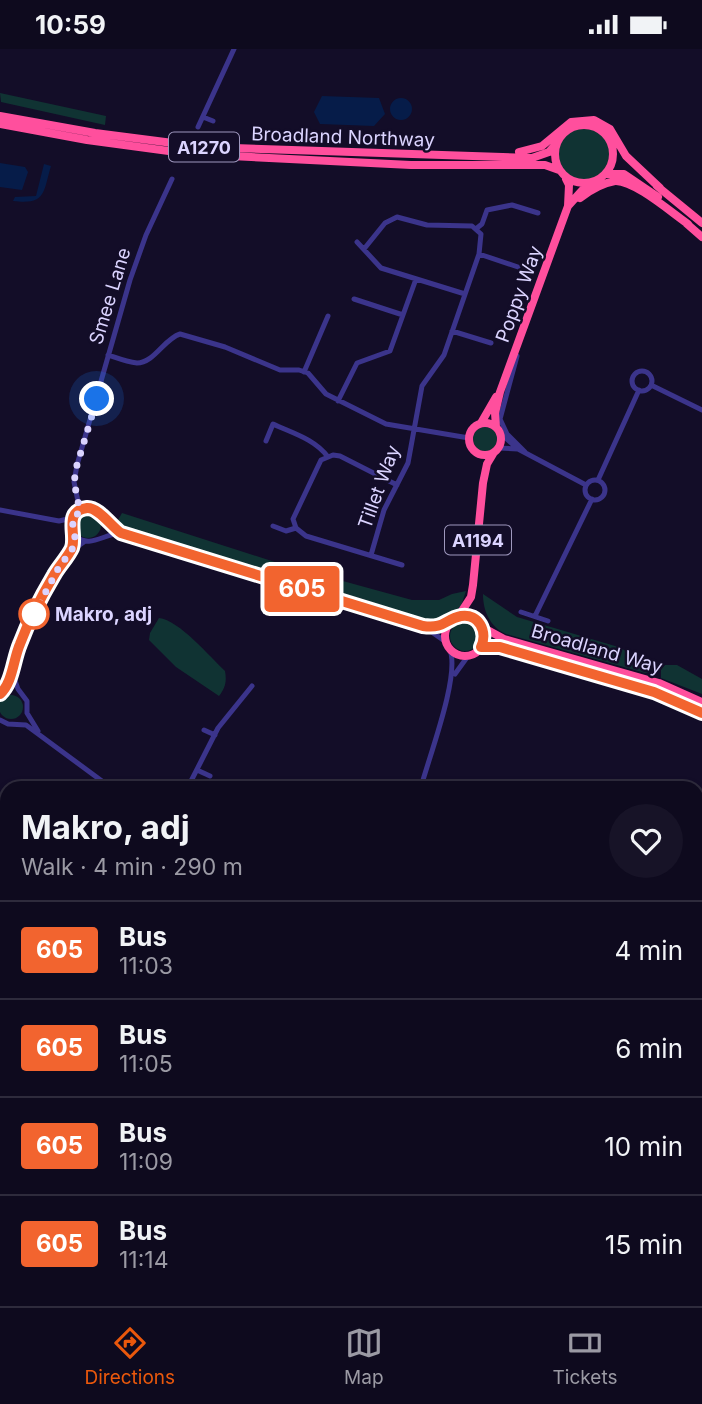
<!DOCTYPE html>
<meta charset="utf-8">
<style>
:root{--surface:#0e0a1e;--page:#171327;--text:#f1f3f6;--muted:#9b9aa4;--line:#2e2b3c;--accent:#ea580c}
body{margin:0;font-family:Inter,sans-serif;background:var(--page);color:var(--text);height:100vh;display:flex;flex-direction:column;font-size:26px;white-space:nowrap}
*{box-sizing:border-box;margin:0}
p{font-size:23px;color:var(--muted)}
.icon{flex:none;width:38px;height:38px;fill:none;stroke:currentColor;stroke-width:2;stroke-linecap:round;stroke-linejoin:round}
.map{position:relative;flex:1;overflow:hidden}
.drawer{position:absolute;left:0px;top:732px;width:704px;height:527px;display:flex;flex-direction:column;background:var(--surface);border-radius:21px 21px 0 0;box-shadow:0 4px 10px #0003,0 0 0 2px var(--line)}
.drawer>*{flex:none}
.badge{padding:0 14px;border-radius:5px;font-size:24px;line-height:46px}
.you{position:absolute;width:35px;height:35px;margin:-18px;border:5px solid #fff;border-radius:50%;background:#1a73e8;box-shadow:0 0 0 10px #1a73e833}
.map>.badge{position:absolute;translate:-50% -50%;box-shadow:0 0 0 4px #fff}
.round{display:grid;place-items:center;flex:none;width:74px;height:74px;border-radius:37px;background:var(--page)}
.overview{display:flex;align-items:center;justify-content:space-between;height:119px;padding:0 21px}
h1{font-size:33px;font-weight:700;line-height:52px}
ul{padding:0;list-style:none}
li{display:flex;align-items:center;gap:21px;height:98px;padding:0 21px;border-top:2px solid var(--line)}
li div{flex:1}
li b{display:block;font-size:26px}
li em{font-style:normal}
li .badge{min-width:77px;font-weight:700;text-align:center}
.status{display:flex;justify-content:space-between;align-items:center;height:49px;padding:0 35px;background:var(--surface);direction:ltr}
.status svg{height:19px;fill:currentColor}
.menu{display:flex;justify-content:space-around;align-items:center;height:98px;border-top:2px solid var(--line);background:var(--surface);font-size:19px;color:var(--muted)}
.menu a{display:grid;justify-items:center;gap:4px}
.menu .selected{color:var(--accent)}
.map>svg:first-child{display:block}
.green{fill:#103333}
.water{fill:#061c49}
.lines{fill:none;stroke-linecap:round;stroke-linejoin:round}
.stream{stroke:#061c49;stroke-width:2}
.minor{stroke:#3b348b;stroke-width:5}
.highway{stroke:#ff4f9d;stroke-width:8}
.rail{stroke:#00dcff;stroke-width:2;stroke-dasharray:10 9;stroke-linecap:butt}
.line-casing{stroke:#fff;stroke-width:16}
.line{stroke:#f2642f;stroke-width:10}
.walk{stroke:#dbd4ff;stroke-width:7;stroke-dasharray:0 12.6}
.stop-dot{fill:#fff;stroke:#f2642f;stroke-width:3.5}
.labels{text-anchor:middle;dominant-baseline:central;stroke-width:5;stroke-linejoin:round;paint-order:stroke}
.shield{fill:#130d28;stroke:#9f98be;stroke-width:2}
.shield-label{font-size:18px;font-weight:bold;fill:#dbd4ff}
.street-label{font-size:19px;fill:#dbd4ff;stroke:#130d28}
.stop-label{font-size:19px;font-weight:bold;fill:#dbd4ff;stroke:#130d28;text-anchor:start}
</style>
<div class="status"><b>10:59</b><svg viewBox="0 0 49 12"><path d="M0 12V9h3v3zM5 12V6h3v6zM10 12V3h3v9zM15 12V0h3v12zM26 1h20v11H26zM47 4h2v5h-2z"/></svg></div>
<div class="map">
<svg width="702" height="1257" viewBox="0 0 702 1257">
<rect width="100%" height="100%" fill="#130d28"/>
<!-- green -->
<path class="green" d="M 0,44 L 106,67 L 105,76 L 1,53 Z
M558 105a26 26 0 1 1 52 0a26 26 0 1 1-52 0Z
M473 390a12 12 0 1 1 24 0a12 12 0 1 1-24 0Z
M75 476a13 13 0 1 1 26 0a13 13 0 1 1-26 0Z
M 122,464 L 281,515 L 412,551 L 439,551 L 452,545 L 466,542 L 461,557 L 445,570 L 424,571 L 366,551 L 131,484 L 119,479 L 118,471 Z
M 483,545 L 517,568 L 615,597 L 651,613 L 654,619 L 649,624 L 645,624 L 506,585 C 490,578 483,562 483,545 Z
M 159,569 C 179,571 210,608 225,622 C 227,633 225,639 219,647 L 176,618 L 149,591 L 150,584 Z
M450 587a15 15 0 1 1 30 0a15 15 0 1 1-30 0Z
M 665,616 L 677,616 L 702,630 L 702,645 L 661,629 L 661,620 Z
M-1 658a12 12 0 1 1 24 0a12 12 0 1 1-24 0Z"/>
<!-- water -->
<path class="water" d="M 322,47 L 379,49 L 385,65 L 374,77 L 320,75 L 314,63 Z
M390 60a11 11 0 1 1 22 0a11 11 0 1 1-22 0Z
M 0,114 L 25,118 L 28,123 L 22,141 L 0,138 Z
M 44,115 L 51,117 C 43,144 46,156 13,152 L 15,148 L 36,147 Z"/>
<g class="lines">
<!-- stream -->
<path class="stream" d="M 0,755 L 7,756"/>
<!-- minor -->
<path class="minor" d="M 203,68 L 213,72
M 198,78 L 234,0
M 477,179 L 482,175 L 487,161 L 512,156 L 538,164
M 357,193 L 381,219 L 465,245
M 364,200 L 385,174 L 397,168 L 427,176 L 472,177 L 481,185 L 479,205 L 444,306 L 422,337 L 408,414 L 384,461 L 371,506
M 479,205 L 518,218
M 354,250 L 403,266
M 452,282 L 491,294
M 108,306 C 117,309 127,313 137,314 C 154,314 164,290 180,285 L 225,298 L 280,321 L 299,321 L 308,324 L 326,345 L 386,375 L 469,389
M 517,307 L 500,370 L 507,385 L 525,403
M632 332a10 10 0 1 1 20 0a10 10 0 1 1-20 0Z
M 304,323 L 328,267
M 651,336 L 702,361
M 338,352 L 357,314 L 390,302 L 416,230
M 501,385 L 518,400 L 586,436
M 266,392 L 273,375 C 292,384 315,390 328,408
M 499,399 L 518,400
M585 441a10 10 0 1 1 20 0a10 10 0 1 1-20 0Z
M 598,431 L 639,341
M 397,436 L 340,407 L 333,406 L 321,411 L 293,470 L 296,479 L 306,487 L 402,516
M 0,461 L 59,472 L 72,469
M 80,462 L 74,433 L 77,416 L 130,231 L 146,186 L 172,130
M 273,477 L 286,482 L 296,479
M 121,484 C 103,485 90,500 75,487 L 72,471 L 80,462 L 93,460 L 121,484 L 423,577 L 446,593
M 521,563 L 548,572
M 535,567 L 592,450
M 427,578 L 438,578 L 450,573
M 12,623 L 18,640 L 27,652 L 27,664 L 38,682
M 455,625 L 468,607
M 3,643 C 11,632 11,620 15,607 C 26,574 55,511 84,493
M 0,671 L 8,675 L 26,676 L 110,738
M 204,681 L 215,686
M 197,721 L 210,727
M 188,738 L 218,679 L 252,637
M 421,738 C 429,708 460,627 450,601
M 1,1183 L 7,1185
M 0,1220 L 7,1215
M 0,1235 L 7,1248
M 9,1251 L 16,1257
M 58,1257 L 60,1251
M 223,1257 L 227,1251
M 386,1257 L 392,1251
M 510,1257 L 515,1251"/>
<!-- highway -->
<path class="highway" d="M 0,67 L 95,84 L 204,98 L 532,109 L 549,103 L 557,94
M 0,75 L 87,91 L 191,105 L 411,116 L 545,116 L 559,121
M555 105a29 29 0 1 1 58 0a29 29 0 1 1-58 0Z
M 519,103 L 542,97 L 571,73 L 594,71 L 610,80 L 626,107 L 660,139
M 606,125 L 624,125 L 658,148
M 566,130 L 569,136 L 568,157
M 657,137 L 702,174
M 580,149 C 589,142 603,134 615,132 C 634,131 672,164 688,175
M 686,174 L 702,188
M469 390a16 16 0 1 1 32 0a16 16 0 1 1-32 0Z
M 481,374 L 496,348
M 496,378 L 495,364 L 500,343 L 568,157 L 588,135
M445 587a20 20 0 1 1 40 0a20 20 0 1 1-40 0Z
M 458,568 L 471,548 L 473,536 L 483,434 L 487,415 L 493,405
M 482,578 L 504,590 L 659,634 L 702,653
M 481,598 L 500,598 L 654,643 L 702,664
M 696,788 L 702,780
M 696,805 L 702,797
M 337,1257 L 339,1251"/>
<!-- rail -->
<path class="rail" d="M 0,1057 L 7,1067
M 696,1165 L 702,1158
M 115,1251 L 118,1257
M 631,1257 L 635,1251"/>
</g>
<g class="lines">
<!-- line casing -->
<g class="line-casing">
<path id="line" d="M 0,645 C 13,633 13,611 20,595 C 29,571 41,548 54,526 C 59,517 68,508 72,499 C 77,485 63,462 87,459 C 98,458 111,477 121,484 L 423,577 C 445,580 445,570 461,567 C 479,564 488,583 481,598 L 500,598 L 654,643 L 702,664"/>
</g>
<!-- line -->
<use href="#line" class="line"/>
<!-- walk -->
<path class="walk" d="M 34,565 L 59,518 L 72,501 L 75,487 L 72,471 L 80,462 L 74,433 L 77,416 L 97,350"/>
</g>
<!-- markers -->
<circle class="stop-dot" cx="34" cy="565" r="14"/>
<g class="labels">
<!-- shield labels -->
<g class="shield">
<rect x="169" y="83.5" width="70" height="29" rx="5"/>
<rect x="445" y="476.5" width="66" height="29" rx="5"/>
</g>
<g class="shield-label">
<text x="204" y="98">A1270</text>
<text x="478" y="491">A1194</text>
</g>
<!-- street labels -->
<g class="street-label">
<text transform="translate(343 88) rotate(2)">Broadland Northway</text>
<text transform="translate(519 245) rotate(-70)">Poppy Way</text>
<text transform="translate(110 247) rotate(-73)">Smee Lane</text>
<text transform="translate(379 438) rotate(-70)">Tillet Way</text>
<text transform="translate(597 600) rotate(16)">Broadland Way</text>
</g>
<!-- stop labels -->
<g class="stop-label">
<text x="55" y="565">Makro, adj</text>
</g>
</g>
</svg>
<div class="you" style="left:97px;top:350px"></div>
<b class="badge" style="left:302px;top:540px;background:#f2642f;color:#fff">605</b>
<section class="drawer">
<div class="overview"><div><h1>Makro, adj</h1><p>Walk · 4 min · 290 m</p></div><a class="round"><svg class="icon" aria-label="heart" viewBox="0 0 24 24"><path d="M12 20l-8-8c-3-5 5-10 8-4 3-6 11-1 8 4z"/></svg></a></div>
<ul>
<li><span class="badge" style="background:#f2642f;color:#fff">605</span><div><b>Bus</b><p>11:03</p></div><em>4 min</em></li>
<li><span class="badge" style="background:#f2642f;color:#fff">605</span><div><b>Bus</b><p>11:05</p></div><em>6 min</em></li>
<li><span class="badge" style="background:#f2642f;color:#fff">605</span><div><b>Bus</b><p>11:09</p></div><em>10 min</em></li>
<li><span class="badge" style="background:#f2642f;color:#fff">605</span><div><b>Bus</b><p>11:14</p></div><em>15 min</em></li>
</ul>
</section>
</div>
<nav class="menu">
<a class="selected"><svg class="icon" aria-label="directions" viewBox="0 0 24 24"><path d="M12 3l9 9-9 9-9-9zM9 14v-3h6M13 9l2 2-2 2"/></svg>Directions</a>
<a><svg class="icon" aria-label="map" viewBox="0 0 24 24"><path d="M3 6l6-2 6 2 6-2v14l-6 2-6-2-6 2zM9 4v14M15 6v14"/></svg>Map</a>
<a><svg class="icon" aria-label="tickets" viewBox="0 0 24 24"><path d="M3 7h18v10H3zM15 7v10"/></svg>Tickets</a>
</nav>
